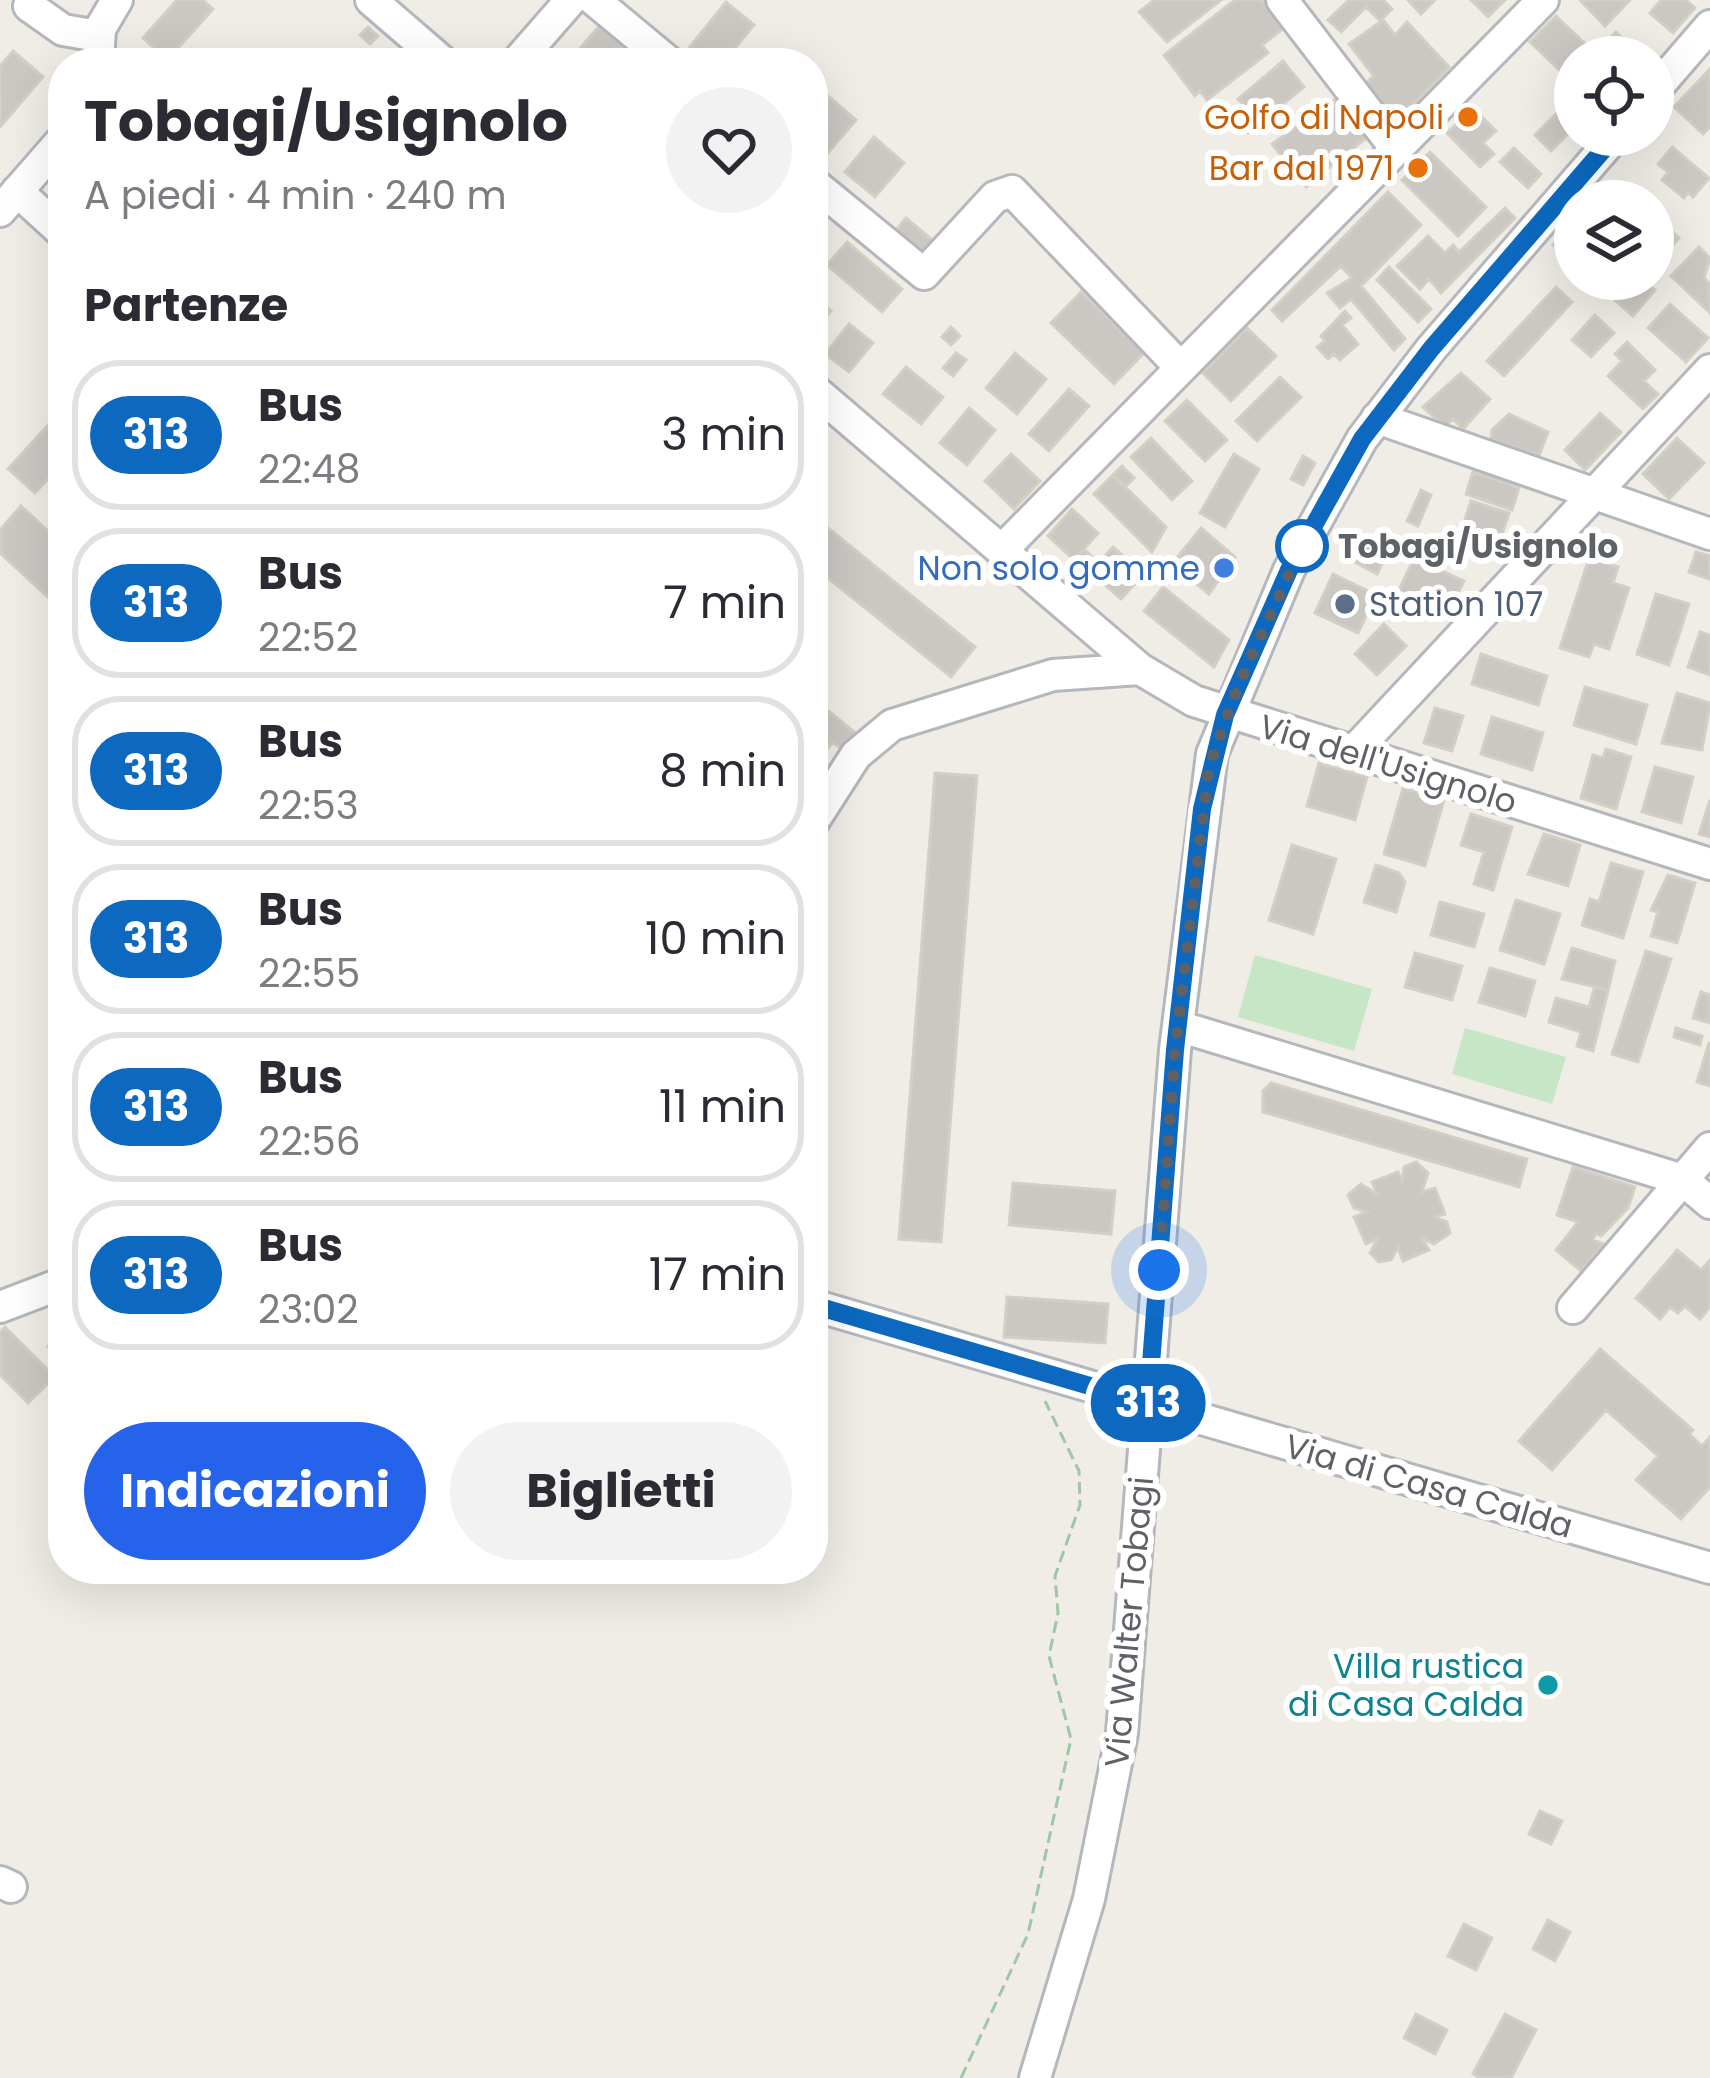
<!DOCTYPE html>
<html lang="it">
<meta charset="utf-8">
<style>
:root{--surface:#fff;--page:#f2f2f3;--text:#2b2b33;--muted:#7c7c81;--line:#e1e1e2;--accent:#2563eb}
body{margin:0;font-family:Poppins,sans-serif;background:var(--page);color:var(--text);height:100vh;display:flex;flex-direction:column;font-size:45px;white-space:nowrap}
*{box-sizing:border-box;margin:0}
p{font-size:39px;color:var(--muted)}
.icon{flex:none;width:66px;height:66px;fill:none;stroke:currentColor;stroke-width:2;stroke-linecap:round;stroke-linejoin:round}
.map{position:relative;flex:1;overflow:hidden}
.details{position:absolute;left:48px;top:48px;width:780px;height:1536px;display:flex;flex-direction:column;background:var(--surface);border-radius:48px;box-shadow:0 12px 48px #0002}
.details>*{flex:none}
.badge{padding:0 24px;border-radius:39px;font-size:42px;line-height:78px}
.controls{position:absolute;left:1554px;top:36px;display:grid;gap:24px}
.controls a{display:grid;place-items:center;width:120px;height:120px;border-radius:50%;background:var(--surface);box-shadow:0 12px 48px #0002;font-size:60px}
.you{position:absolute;width:60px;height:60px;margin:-30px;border:9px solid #fff;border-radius:50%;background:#1a73e8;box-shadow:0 0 0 18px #1a73e833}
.map>.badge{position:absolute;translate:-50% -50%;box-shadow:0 0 0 6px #fff}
h2{padding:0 36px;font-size:45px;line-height:108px}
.round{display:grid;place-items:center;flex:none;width:126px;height:126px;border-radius:63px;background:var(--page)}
.overview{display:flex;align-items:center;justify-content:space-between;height:204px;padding:0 36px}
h1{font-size:57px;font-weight:700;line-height:90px}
.action{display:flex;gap:24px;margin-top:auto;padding:24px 36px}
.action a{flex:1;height:138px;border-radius:72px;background:var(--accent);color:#fff;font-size:48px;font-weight:700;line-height:138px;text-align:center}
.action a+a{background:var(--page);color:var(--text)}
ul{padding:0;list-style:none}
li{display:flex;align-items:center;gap:36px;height:150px;margin:0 24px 18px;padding:0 12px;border:6px solid var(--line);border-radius:48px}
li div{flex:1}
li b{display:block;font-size:45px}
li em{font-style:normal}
li .badge{min-width:132px;font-weight:700;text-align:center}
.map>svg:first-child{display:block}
.green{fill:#c7e6c5}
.building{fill:#cbc8c4;stroke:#d4cfc5;stroke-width:3}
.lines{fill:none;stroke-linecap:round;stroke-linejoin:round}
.minor-casing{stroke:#b4b7bb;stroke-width:36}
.path{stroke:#9ec7a8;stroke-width:3;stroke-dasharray:12 6;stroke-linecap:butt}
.minor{stroke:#fff;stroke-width:30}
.line-casing{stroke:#fff;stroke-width:27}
.line{stroke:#0c69bf;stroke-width:18}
.walk{stroke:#5e6266;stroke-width:12;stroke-dasharray:0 21.6}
.food-dot{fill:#e8710a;stroke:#fff;stroke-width:4.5}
.stop-dot{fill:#fff;stroke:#0c69bf;stroke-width:6}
.shop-dot{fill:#3f7fe0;stroke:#fff;stroke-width:4.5}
.service-dot{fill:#5c6f8a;stroke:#fff;stroke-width:4.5}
.culture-dot{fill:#0f9aa8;stroke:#fff;stroke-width:4.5}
.labels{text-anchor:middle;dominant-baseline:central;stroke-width:12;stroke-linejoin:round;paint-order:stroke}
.food-label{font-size:33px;fill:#c56008;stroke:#fff;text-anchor:end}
.stop-label{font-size:33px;font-weight:bold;fill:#5e6266;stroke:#fff;text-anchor:start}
.shop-label{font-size:33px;fill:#366cbe;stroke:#fff;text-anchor:end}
.service-label{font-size:33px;fill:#4e5e75;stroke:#fff;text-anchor:start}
.street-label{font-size:33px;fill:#5e6266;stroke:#fff}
.culture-label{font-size:33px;fill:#0d838f;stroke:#fff;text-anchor:end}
</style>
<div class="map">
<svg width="1710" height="2078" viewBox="0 0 1710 2078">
<rect width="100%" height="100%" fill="#f0ede7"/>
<!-- green -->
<path class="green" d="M 1255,955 L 1372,989 L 1354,1051 L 1238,1017 Z
M 1465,1028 L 1566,1057 L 1552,1104 L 1452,1074 Z"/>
<!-- building -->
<path class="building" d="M 177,0 L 203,0 L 213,9 L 167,60 L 143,38 Z
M 1154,0 L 1221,0 L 1167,42 L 1139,12 Z
M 1235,0 L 1262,0 L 1271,12 L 1281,5 L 1293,21 L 1262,45 L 1268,53 L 1207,100 L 1200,91 L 1195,96 L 1164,55 Z
M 1349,0 L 1383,0 L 1392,9 L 1380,21 L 1366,7 L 1341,32 L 1328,20 Z
M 1408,0 L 1435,0 L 1421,14 Z
M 1471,0 L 1505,0 L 1488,17 Z
M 1580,0 L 1630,0 L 1605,26 Z
M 1661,0 L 1686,0 L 1695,8 L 1673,33 L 1650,13 Z
M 726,2 L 754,25 L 723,63 L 708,63 L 689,48 Z
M 1556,16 L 1599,57 L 1575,57 L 1575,85 L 1530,42 Z
M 1383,20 L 1395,35 L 1407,22 L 1449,67 L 1396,123 L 1366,83 L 1374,76 L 1349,44 Z
M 600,25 L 644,63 L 587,63 L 576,53 Z
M 368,27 L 378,36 L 370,44 L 360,35 Z
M 1616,32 L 1636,51 L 1646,56 L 1614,57 L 1603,46 Z
M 13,51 L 43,77 L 0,127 L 0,66 Z
M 1283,61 L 1304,87 L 1248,133 L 1232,113 L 1243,104 L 1238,99 Z
M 1710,69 L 1710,127 L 1703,134 L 1674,107 Z
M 822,91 L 856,120 L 827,154 L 813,142 L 813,101 Z
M 1340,96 L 1371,134 L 1306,187 L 1272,144 Z
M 1564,106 L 1575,117 L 1575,127 L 1551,151 L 1535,135 Z
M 1473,108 L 1496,131 L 1483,143 L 1494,154 L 1480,167 L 1447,133 Z
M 874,137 L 904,163 L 875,197 L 845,172 Z
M 1672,147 L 1709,178 L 1693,197 L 1688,192 L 1684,198 L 1662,180 L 1668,172 L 1658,164 Z
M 1514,148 L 1541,174 L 1528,188 L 1500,162 Z
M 1430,152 L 1486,207 L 1458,236 L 1402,180 Z
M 1388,192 L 1421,225 L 1361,286 L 1405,339 L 1394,350 L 1351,299 L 1340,308 L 1327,293 L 1352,278 L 1341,266 L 1282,321 L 1272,310 Z
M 813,205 L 827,216 L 813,233 Z
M 1505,208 L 1515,218 L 1441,293 L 1429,279 L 1420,289 L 1397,266 L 1428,236 L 1445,253 L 1453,245 L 1459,252 Z
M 1653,214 L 1679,238 L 1657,262 L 1653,258 Z
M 906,218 L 943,249 L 927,268 L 890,237 Z
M 1575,220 L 1575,265 L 1553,245 Z
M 847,242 L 902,289 L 882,312 L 827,265 Z
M 1699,247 L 1710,258 L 1704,278 L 1710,284 L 1710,313 L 1671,276 Z
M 1389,267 L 1431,309 L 1418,322 L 1377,280 Z
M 1606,279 L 1642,279 L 1655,290 L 1633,316 L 1600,287 Z
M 1556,287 L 1572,302 L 1504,376 L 1487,361 Z
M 1081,292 L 1144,353 L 1114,384 L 1051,323 Z
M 813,296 L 831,311 L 813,332 Z
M 1670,304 L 1708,338 L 1686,362 L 1648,328 Z
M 1345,311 L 1351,318 L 1342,325 L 1358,344 L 1340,360 L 1334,354 L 1328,359 L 1317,347 L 1325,341 L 1321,336 Z
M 1595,315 L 1614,333 L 1591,357 L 1572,340 Z
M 849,324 L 873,343 L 849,372 L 825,354 Z
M 951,327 L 960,336 L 951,345 L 942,337 Z
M 1247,328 L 1276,356 L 1231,401 L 1203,373 Z
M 1627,342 L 1655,370 L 1644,381 L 1658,394 L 1643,409 L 1608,376 L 1622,361 L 1615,354 Z
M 956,353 L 966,360 L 953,376 L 943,368 Z
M 1015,353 L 1046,379 L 1017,414 L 986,388 Z
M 906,367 L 943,397 L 921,424 L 883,394 Z
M 1461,373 L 1490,399 L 1463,429 L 1453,419 L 1445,427 L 1423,407 Z
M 1280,377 L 1301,397 L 1257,441 L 1236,421 Z
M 63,388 L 63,489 L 49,478 L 35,493 L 8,469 L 61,411 L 51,401 Z
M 1069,389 L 1089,406 L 1049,451 L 1029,434 Z
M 1187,400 L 1227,440 L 1205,461 L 1165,421 Z
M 969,408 L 995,430 L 967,465 L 940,443 Z
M 1600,413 L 1621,432 L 1585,470 L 1565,450 Z
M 1509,414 L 1548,432 L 1539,456 L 1491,439 L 1492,430 Z
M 1151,438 L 1192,481 L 1172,500 L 1131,457 Z
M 1677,438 L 1704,463 L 1669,499 L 1643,474 Z
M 1011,454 L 1040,481 L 1014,509 L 985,481 Z
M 1234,454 L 1259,469 L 1225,527 L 1200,513 Z
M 1303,456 L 1315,463 L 1303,485 L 1291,479 Z
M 1122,466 L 1134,478 L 1125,487 L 1113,475 Z
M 1473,472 L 1519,488 L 1512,510 L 1466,494 Z
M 1113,475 L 1166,527 L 1152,552 L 1094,494 Z
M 1421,490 L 1431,495 L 1418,526 L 1407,521 Z
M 1471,501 L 1509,513 L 1495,556 L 1457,544 Z
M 21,506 L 63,545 L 63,611 L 0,553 L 0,530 Z
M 1072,509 L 1098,533 L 1074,560 L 1048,536 Z
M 813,516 L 975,647 L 951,677 L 813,566 Z
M 1201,528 L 1235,557 L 1209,594 L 1172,564 Z
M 1360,537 L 1388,552 L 1377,574 L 1349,559 Z
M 1113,547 L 1144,574 L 1121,599 L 1090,572 Z
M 1084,549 L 1099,563 L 1090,572 L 1075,559 Z
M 1696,552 L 1710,556 L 1709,579 L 1689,572 Z
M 1414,558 L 1464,581 L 1448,615 L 1398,592 Z
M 1589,558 L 1618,567 L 1613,583 L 1629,588 L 1609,649 L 1594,644 L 1589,657 L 1560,648 Z
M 1333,574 L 1376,595 L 1358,633 L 1315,613 Z
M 1163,587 L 1229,640 L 1214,667 L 1144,611 Z
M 1656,594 L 1689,604 L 1669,665 L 1637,654 Z
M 1384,624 L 1406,646 L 1377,675 L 1355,654 Z
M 1700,632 L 1710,635 L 1710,675 L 1688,667 Z
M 1481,654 L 1547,676 L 1538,705 L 1472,684 Z
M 1585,687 L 1647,705 L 1636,744 L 1574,725 Z
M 1677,693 L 1710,703 L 1702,750 L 1662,743 Z
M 1435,708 L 1463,716 L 1452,751 L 1424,743 Z
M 826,709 L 859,736 L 845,752 L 833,742 L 813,767 L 813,712 L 819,717 Z
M 1492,717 L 1543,733 L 1532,770 L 1481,754 Z
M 1606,749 L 1631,757 L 1616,809 L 1581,798 L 1593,755 L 1603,758 Z
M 1319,763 L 1367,777 L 1355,820 L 1307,806 Z
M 1655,767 L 1693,777 L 1681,823 L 1642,812 Z
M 935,773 L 977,776 L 941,1242 L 899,1239 Z
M 1403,788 L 1444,800 L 1425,866 L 1384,854 Z
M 1710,800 L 1710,837 L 1699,834 Z
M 1471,814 L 1512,827 L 1493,890 L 1474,884 L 1484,852 L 1461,845 Z
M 1544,834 L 1580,845 L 1568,886 L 1528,874 Z
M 1292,845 L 1336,859 L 1313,934 L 1269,920 Z
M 1611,863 L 1643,872 L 1623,938 L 1582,925 L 1590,899 L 1599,902 Z
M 1376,865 L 1399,873 L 1405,882 L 1396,912 L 1364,902 Z
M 1668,875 L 1695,883 L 1677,943 L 1651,936 L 1658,912 L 1651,910 Z
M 1516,900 L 1560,914 L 1544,964 L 1500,950 Z
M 1440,902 L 1484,914 L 1474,947 L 1431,935 Z
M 1572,948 L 1615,961 L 1608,990 L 1562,979 Z
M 1646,951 L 1671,959 L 1638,1062 L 1612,1054 Z
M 1415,953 L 1462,966 L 1452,1000 L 1405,987 Z
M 1490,968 L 1535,981 L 1525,1016 L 1479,1002 Z
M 1611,979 L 1593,1051 L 1577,1046 L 1581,1032 L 1549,1022 L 1556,998 L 1589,1007 L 1595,986 L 1608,990 Z
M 1701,992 L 1710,995 L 1710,1023 L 1693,1018 Z
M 1676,1028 L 1702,1036 L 1700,1045 L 1674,1037 Z
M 1709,1043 L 1710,1043 L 1710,1086 L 1697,1082 Z
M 1271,1083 L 1527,1159 L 1519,1187 L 1263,1112 L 1263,1091 Z
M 1416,1162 L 1428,1173 L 1422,1192 L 1435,1188 L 1445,1214 L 1435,1217 L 1447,1222 L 1450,1233 L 1434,1244 L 1422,1238 L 1429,1250 L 1403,1261 L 1398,1248 L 1391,1260 L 1379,1262 L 1370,1253 L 1377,1239 L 1366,1244 L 1354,1217 L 1367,1212 L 1354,1208 L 1348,1195 L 1361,1184 L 1377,1194 L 1372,1182 L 1398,1172 L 1402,1181 L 1404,1167 Z
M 1573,1167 L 1635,1187 L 1628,1208 L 1601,1236 L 1596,1233 L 1593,1240 L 1603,1244 L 1581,1271 L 1556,1250 L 1578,1222 L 1557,1215 Z
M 1013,1183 L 1115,1191 L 1111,1234 L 1009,1225 Z
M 1677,1250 L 1701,1270 L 1710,1260 L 1710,1307 L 1700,1319 L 1685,1306 L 1678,1313 L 1670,1307 L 1660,1319 L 1636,1298 Z
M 1007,1297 L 1108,1304 L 1105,1343 L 1004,1337 Z
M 63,1311 L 63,1353 L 48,1347 Z
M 5,1327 L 55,1377 L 28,1403 L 0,1375 L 0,1332 Z
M 1600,1349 L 1693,1430 L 1689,1434 L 1702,1446 L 1710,1437 L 1710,1487 L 1681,1519 L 1636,1480 L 1658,1456 L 1606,1410 L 1552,1470 L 1519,1441 Z
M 1540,1811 L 1562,1821 L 1551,1844 L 1529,1834 Z
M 1548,1920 L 1570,1932 L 1555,1961 L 1533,1949 Z
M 1464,1924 L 1492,1938 L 1476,1970 L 1448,1956 Z
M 1416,2014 L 1447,2030 L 1435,2054 L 1404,2038 Z
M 1505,2014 L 1536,2030 L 1511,2078 L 1480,2078 L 1473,2074 Z"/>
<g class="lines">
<!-- minor casing -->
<g class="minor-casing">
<path id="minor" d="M 371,0 L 444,63
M 594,0 L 670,63
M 1282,0 L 1397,150
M 29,6 L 63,30 L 98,36
M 98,63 L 100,29 L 117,0
M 516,63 L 571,0
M 1653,92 L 1710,26
M 813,183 L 924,274 L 995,197 L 1012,191 L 1181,368
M 17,191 L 63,233
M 0,211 L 63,139
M 813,389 L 1140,669 L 1194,701 L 1710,864
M 1377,418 L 1710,534
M 1002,550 L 1543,0
M 1354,751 L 1710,370
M 813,822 L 856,755 L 892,725 L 1053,675 L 1140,669
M 1178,1026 L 1683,1180 L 1710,1203
M 813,1305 L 1710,1568
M 0,1307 L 63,1283
M 1573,1308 L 1710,1148
M 0,1882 L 11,1887
M 1035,2078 L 1089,1899 L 1122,1733 L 1175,1050 L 1212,754 L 1289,570 L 1362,439 L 1431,349 L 1616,135"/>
</g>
<!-- path -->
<path class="path" d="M 961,2078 L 1028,1934 L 1071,1739 L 1049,1656 L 1058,1613 L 1055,1576 L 1080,1505 L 1079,1471 L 1045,1401"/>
<!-- minor -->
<use href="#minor" class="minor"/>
</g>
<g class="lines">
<!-- line casing -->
<g class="line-casing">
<path id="line" d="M 813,1305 L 1148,1403 L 1175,1050 L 1202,809 L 1225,715 L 1289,570 L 1362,439 L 1431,349 L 1616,135"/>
</g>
<!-- line -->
<use href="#line" class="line"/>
<!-- walk -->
<path class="walk" d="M 1159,1270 L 1175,1050 L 1209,767 L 1240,681 L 1306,538 L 1302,546"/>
</g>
<!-- markers -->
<g class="food-dot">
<circle cx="1468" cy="117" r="12"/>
<circle cx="1418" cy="168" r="12"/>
</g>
<circle class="stop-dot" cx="1302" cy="546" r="24"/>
<circle class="shop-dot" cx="1224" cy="568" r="12"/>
<circle class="service-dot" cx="1345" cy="604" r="12"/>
<circle class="culture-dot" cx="1548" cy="1685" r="12"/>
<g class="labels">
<!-- food labels -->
<g class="food-label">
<text x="1444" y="117">Golfo di Napoli</text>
<text x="1394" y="168">Bar dal 1971</text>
</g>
<!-- stop labels -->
<g class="stop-label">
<text x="1338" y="546">Tobagi/Usignolo</text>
</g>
<!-- shop labels -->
<g class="shop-label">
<text x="1200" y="568">Non solo gomme</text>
</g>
<!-- service labels -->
<g class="service-label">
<text x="1369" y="604">Station 107</text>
</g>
<!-- street labels -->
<g class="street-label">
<text transform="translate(1388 764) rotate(17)">Via dell'Usignolo</text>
<text transform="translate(1429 1486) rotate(16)">Via di Casa Calda</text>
<text transform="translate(1129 1622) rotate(-85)">Via Walter Tobagi</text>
</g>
<!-- culture labels -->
<g class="culture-label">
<text x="1524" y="1666">Villa rustica<tspan x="1524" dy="38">di Casa Calda</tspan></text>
</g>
</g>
</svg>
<div class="controls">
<a><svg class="icon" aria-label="locate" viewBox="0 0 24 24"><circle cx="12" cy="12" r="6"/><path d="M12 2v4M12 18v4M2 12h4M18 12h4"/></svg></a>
<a><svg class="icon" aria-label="layers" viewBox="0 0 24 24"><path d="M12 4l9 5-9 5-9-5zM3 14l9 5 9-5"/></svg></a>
</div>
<div class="you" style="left:1159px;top:1270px"></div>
<b class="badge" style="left:1148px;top:1403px;background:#0c69bf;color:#fff">313</b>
<section class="details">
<div class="overview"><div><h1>Tobagi/Usignolo</h1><p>A piedi · 4 min · 240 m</p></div><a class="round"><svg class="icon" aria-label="heart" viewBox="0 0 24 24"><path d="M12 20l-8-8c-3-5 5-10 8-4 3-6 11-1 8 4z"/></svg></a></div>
<h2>Partenze</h2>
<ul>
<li><span class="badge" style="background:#0c69bf;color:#fff">313</span><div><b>Bus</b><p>22:48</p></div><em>3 min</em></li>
<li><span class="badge" style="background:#0c69bf;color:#fff">313</span><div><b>Bus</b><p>22:52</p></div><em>7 min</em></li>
<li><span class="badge" style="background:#0c69bf;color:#fff">313</span><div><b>Bus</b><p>22:53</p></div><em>8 min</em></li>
<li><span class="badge" style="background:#0c69bf;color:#fff">313</span><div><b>Bus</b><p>22:55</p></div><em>10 min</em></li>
<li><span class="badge" style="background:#0c69bf;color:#fff">313</span><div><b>Bus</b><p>22:56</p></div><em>11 min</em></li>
<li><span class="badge" style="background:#0c69bf;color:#fff">313</span><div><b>Bus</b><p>23:02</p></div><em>17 min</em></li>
</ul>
<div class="action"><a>Indicazioni</a><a>Biglietti</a></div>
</section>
</div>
